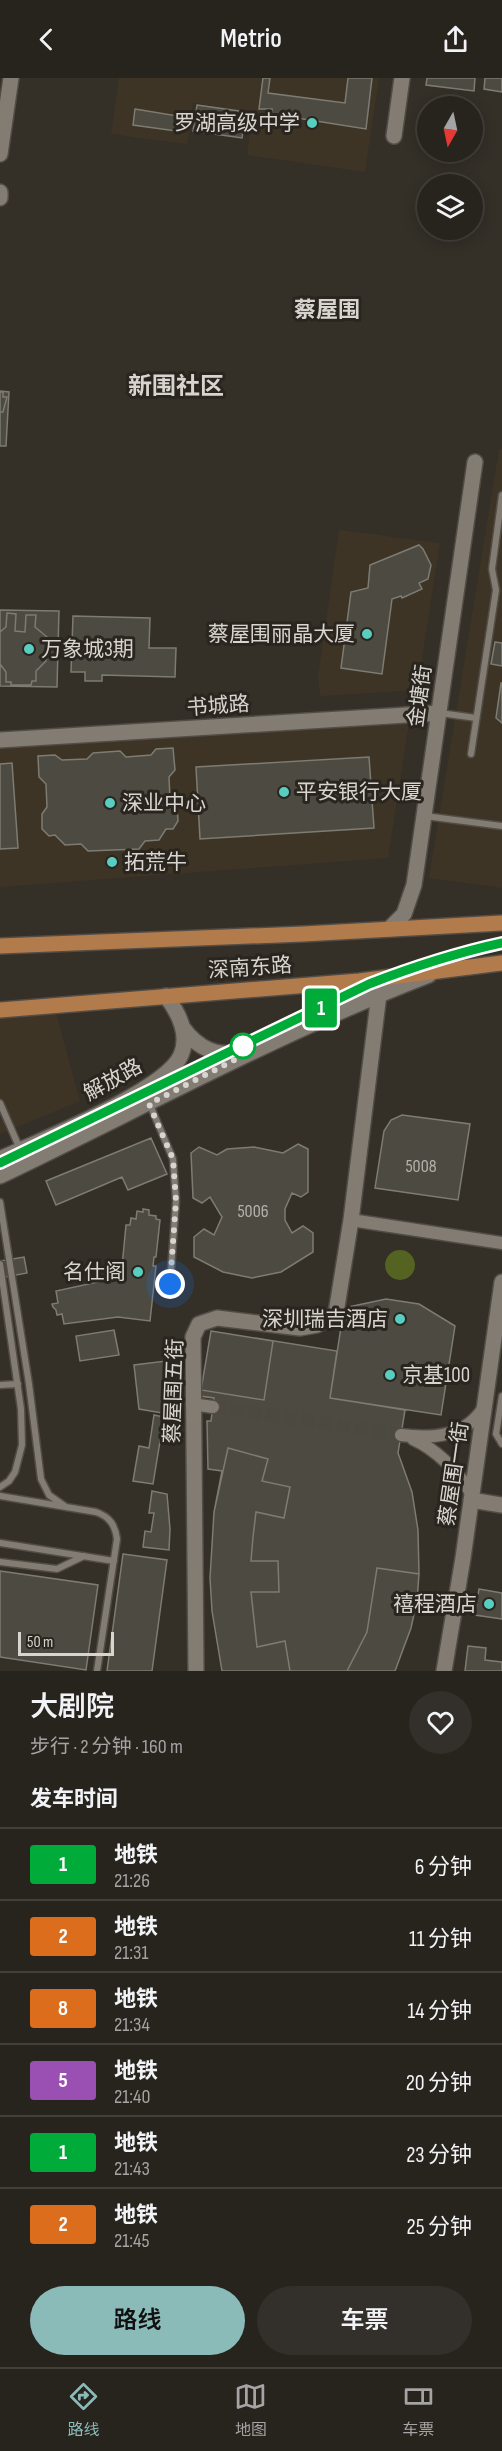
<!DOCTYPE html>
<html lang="zh">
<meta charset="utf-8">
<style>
:root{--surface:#27231d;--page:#332f2a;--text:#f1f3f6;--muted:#a4a4a4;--line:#43403b;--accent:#8bbbb9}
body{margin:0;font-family:"Sofia Sans Condensed","Noto Sans SC",sans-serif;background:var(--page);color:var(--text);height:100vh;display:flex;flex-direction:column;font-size:22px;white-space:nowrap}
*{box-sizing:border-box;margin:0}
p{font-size:20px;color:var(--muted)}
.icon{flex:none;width:33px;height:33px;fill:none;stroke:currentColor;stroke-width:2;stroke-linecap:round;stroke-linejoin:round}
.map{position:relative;height:1593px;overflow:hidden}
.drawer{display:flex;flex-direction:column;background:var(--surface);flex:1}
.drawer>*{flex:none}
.badge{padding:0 12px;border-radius:4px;font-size:21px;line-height:39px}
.needle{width:39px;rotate:189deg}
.buttons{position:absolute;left:417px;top:18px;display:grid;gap:12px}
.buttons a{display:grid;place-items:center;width:66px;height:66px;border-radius:50%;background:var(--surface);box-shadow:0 3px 15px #0003,0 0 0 2px var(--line);font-size:30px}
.scale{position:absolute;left:18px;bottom:15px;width:96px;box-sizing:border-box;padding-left:6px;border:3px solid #d8d5d0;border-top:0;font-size:16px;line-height:21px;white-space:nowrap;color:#d8d5d0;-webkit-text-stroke:4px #2a251e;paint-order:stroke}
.you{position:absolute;width:30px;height:30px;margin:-15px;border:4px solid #fff;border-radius:50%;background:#1a73e8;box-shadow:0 0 0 9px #1a73e833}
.map>.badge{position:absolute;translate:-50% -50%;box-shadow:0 0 0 3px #fff}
h2{padding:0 30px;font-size:22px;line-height:54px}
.round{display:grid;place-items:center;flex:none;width:63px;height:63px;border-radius:32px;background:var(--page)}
.head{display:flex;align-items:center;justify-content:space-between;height:102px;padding:0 30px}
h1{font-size:28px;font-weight:600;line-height:45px}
.action{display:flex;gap:12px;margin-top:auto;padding:12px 30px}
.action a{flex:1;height:69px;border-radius:36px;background:var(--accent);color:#111;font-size:24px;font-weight:600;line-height:69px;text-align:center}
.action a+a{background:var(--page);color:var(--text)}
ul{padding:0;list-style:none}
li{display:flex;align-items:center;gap:18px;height:72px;padding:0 30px;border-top:2px solid var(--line)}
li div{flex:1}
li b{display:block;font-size:22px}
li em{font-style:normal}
li .badge{min-width:66px;font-weight:700;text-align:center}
header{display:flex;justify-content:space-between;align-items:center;height:78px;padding:0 30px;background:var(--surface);font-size:27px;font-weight:600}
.dock{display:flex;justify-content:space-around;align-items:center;height:84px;border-top:2px solid var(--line);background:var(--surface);font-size:16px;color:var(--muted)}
.dock a{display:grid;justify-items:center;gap:3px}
.dock .current{color:var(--accent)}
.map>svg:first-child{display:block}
.built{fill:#3d3426}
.water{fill:#546222}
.building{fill:#4c4a41;stroke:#7e7c72;stroke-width:1.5}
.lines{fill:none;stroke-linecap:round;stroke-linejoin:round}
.street-tunnel{stroke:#4d4840;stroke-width:12;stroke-dasharray:12 6;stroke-linecap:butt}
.lane-casing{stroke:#514c46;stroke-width:9}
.street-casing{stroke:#514c46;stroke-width:15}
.secondary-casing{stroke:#514c46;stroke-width:18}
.primary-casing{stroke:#514c46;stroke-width:18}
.lane{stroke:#827c73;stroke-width:6}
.street{stroke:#827c73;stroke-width:12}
.secondary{stroke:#827c73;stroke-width:15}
.primary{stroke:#b17b4c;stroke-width:15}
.line-casing{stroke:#fff;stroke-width:14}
.line{stroke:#00ab39;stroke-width:9}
.walk{stroke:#d8d5d0;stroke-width:6;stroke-dasharray:0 10.8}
.poi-dot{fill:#58cec0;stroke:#2a251e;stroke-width:2}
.stop-dot{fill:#fff;stroke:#00ab39;stroke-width:3}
.labels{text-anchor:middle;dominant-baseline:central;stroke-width:6;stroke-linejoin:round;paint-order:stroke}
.number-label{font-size:18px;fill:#b5b2ac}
.poi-label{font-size:21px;fill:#d8d5d0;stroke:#2a251e;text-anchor:end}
.street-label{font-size:21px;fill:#d8d5d0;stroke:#2a251e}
.neighbourhood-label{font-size:22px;font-weight:bold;fill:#d8d5d0;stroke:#2a251e}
.quarter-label{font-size:24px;font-weight:bold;fill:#d8d5d0;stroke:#2a251e}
</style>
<header><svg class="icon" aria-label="back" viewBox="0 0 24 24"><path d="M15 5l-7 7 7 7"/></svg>Metrio<svg class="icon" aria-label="share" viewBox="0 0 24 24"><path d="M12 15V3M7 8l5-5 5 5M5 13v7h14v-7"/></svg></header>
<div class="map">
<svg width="502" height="1593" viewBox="0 0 502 1593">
<rect width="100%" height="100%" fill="#342f27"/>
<!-- built -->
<path class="built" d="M 119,0 L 379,0 L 365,94 L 247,77 L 252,34 L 193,25 L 187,66 L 111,56 Z
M 502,370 L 502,810 L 429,800 L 499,372 Z
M 339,452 L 440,465 L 420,593 L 405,613 L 320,618 L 318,598 Z
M 409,645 L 388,780 L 0,809 L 0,671 Z
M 56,935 L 80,1023 L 0,1056 L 0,940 Z"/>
<!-- water -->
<path class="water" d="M385 1187a15 15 0 1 1 30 0a15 15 0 1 1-30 0Z"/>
<!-- building -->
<path class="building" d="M 263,0 L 270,0 L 268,15 L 345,25 L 348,0 L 372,0 L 366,51 L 272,36 L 272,31 L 259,31 Z
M 427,0 L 475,0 L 474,13 L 426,7 Z
M 485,0 L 502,0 L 502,14 L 484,11 Z
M 197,27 L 246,34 L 242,60 L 193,53 Z
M 135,31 L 178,38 L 176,53 L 133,47 Z
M 0,313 L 9,314 L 6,368 L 0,368 Z
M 0,314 L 3,314 L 3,319 L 7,319 L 3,334 L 0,334 Z
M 419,467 L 423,471 L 431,487 L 428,501 L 419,505 L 422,511 L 402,520 L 401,518 L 392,521 L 382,596 L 341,590 L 351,514 L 368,510 L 370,487 Z
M 0,532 L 59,533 L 57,609 L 0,608 Z
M 7,535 L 16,536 L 15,553 L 25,554 L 26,537 L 36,537 L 35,549 L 47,559 L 46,583 L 36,593 L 36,603 L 32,603 L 31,607 L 11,607 L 11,604 L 6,604 L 6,594 L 0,586 L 0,554 L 6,549 Z
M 73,538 L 150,540 L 149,570 L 176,570 L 175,599 L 102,597 L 102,603 L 85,603 L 85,594 L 71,594 Z
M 495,564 L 502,565 L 502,588 L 491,586 Z
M 501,605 L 502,605 L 502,645 L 496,640 Z
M 173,670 L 175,692 L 169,699 L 170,722 L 177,728 L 178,743 L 173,751 L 166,751 L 159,762 L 145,763 L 139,771 L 88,773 L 81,766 L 65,767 L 55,757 L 49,758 L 42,751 L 42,736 L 47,729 L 46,706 L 39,699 L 38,678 L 55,677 L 62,682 L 87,681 L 93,675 L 120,673 L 126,679 L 151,677 L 156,671 Z
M 369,679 L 374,750 L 200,761 L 196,689 Z
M 12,685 L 18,770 L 0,771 L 0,686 Z
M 402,1037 L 470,1046 L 458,1122 L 375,1110 L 384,1053 L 391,1042 Z
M 151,1060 L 167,1096 L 128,1112 L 122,1099 L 56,1127 L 46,1103 Z
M 298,1066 L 308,1071 L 308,1114 L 301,1119 L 292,1115 L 285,1131 L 285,1142 L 292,1155 L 303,1148 L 313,1155 L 313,1174 L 281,1194 L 252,1200 L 223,1194 L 194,1179 L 194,1159 L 204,1151 L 214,1157 L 222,1139 L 210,1119 L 202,1125 L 193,1120 L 191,1075 L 199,1069 L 217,1077 L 227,1071 L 254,1069 L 283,1075 Z
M 143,1131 L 149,1132 L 149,1137 L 156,1138 L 156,1141 L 160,1142 L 156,1179 L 154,1179 L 153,1188 L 156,1188 L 150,1243 L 118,1239 L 64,1246 L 62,1236 L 57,1237 L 56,1232 L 53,1229 L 52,1226 L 58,1225 L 56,1213 L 121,1199 L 126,1147 L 130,1147 L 131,1140 L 136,1141 L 137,1133 L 143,1134 Z
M 24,1179 L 27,1195 L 0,1200 L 0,1183 Z
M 386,1221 L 419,1226 L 455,1248 L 441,1337 L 330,1320 L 344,1230 Z
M 114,1252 L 119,1277 L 80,1283 L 76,1258 Z
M 211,1253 L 273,1263 L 264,1322 L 201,1312 Z
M 211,1253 L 337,1273 L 330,1320 L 405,1332 L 398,1375 L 412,1414 L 418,1452 L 419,1496 L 417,1523 L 411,1550 L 395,1593 L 222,1593 L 212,1533 L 210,1500 L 214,1434 L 222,1393 L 208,1391 L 207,1343 L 211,1343 L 214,1320 L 200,1318 Z
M 166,1283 L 170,1316 L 165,1316 L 162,1335 L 139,1331 L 134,1287 Z
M 154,1337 L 164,1339 L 153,1406 L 133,1403 L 139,1368 L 149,1370 Z
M 228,1370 L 268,1381 L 262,1403 L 290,1409 L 284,1440 L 256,1434 L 253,1459 L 251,1483 L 278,1483 L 279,1514 L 251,1514 L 257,1569 L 285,1563 L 290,1593 L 222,1593 L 212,1533 L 210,1500 L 214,1434 Z
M 152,1413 L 167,1416 L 170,1451 L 169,1472 L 143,1469 L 145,1453 L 151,1454 L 154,1435 L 149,1435 Z
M 123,1476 L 167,1482 L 152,1593 L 107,1593 Z
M 377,1490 L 419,1496 L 417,1523 L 411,1550 L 395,1593 L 347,1593 L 367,1554 Z
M 0,1493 L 98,1507 L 86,1592 L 0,1579 Z
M 479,1511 L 502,1515 L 502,1541 L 475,1537 Z
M 468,1568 L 486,1570 L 485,1582 L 502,1584 L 502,1593 L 465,1593 Z"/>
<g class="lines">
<!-- street-tunnel -->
<path class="street-tunnel" d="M 213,1329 L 401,1357"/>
<!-- lane casing -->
<g class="lane-casing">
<path id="lane" d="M 440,635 L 476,640
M 471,676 L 496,512 L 492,491 L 502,417
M 425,738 L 502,748
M 0,1025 L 20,1071
M 150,1027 L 173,1081 L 176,1123 L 170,1206
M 0,1124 L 29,1306 L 41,1401 L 49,1417 L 66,1429
M 0,1186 L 21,1331 L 22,1367 L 15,1394 L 9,1403 L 0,1409
M 0,1307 L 18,1306
M 502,1318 L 496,1356 L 502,1366
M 0,1418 L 96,1434 C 110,1439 115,1447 117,1461 L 97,1593
M 0,1465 L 114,1483
M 0,1484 L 57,1491 L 84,1478"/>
</g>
<!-- street casing -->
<g class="street-casing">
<path id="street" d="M 351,1142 L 502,1165
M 192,1326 L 213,1329
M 401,1357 C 432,1361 466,1359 484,1329
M 413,1361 C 439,1373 457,1393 472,1416"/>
</g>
<!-- secondary casing -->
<g class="secondary-casing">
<path id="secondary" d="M 394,58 L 402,0
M 0,76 L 11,0
M 0,114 L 0,120
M 0,662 L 439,635
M 389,851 L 404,836 L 414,807 L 475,384
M 183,950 C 199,972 217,978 243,975
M 0,1081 C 38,1063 166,1013 181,977 C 190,956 178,934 166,918
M 0,1098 C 142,1030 281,954 429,897
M 471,1422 L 502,1427
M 196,1593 L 193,1259 L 199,1246 L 217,1240 L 300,1250 L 317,1247 L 336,1235 L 351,1142 L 379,916
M 444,1593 L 463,1480 L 502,1204"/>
</g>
<!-- primary casing -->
<g class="primary-casing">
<path id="primary" d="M 0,868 L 303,856 L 502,845
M 0,932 L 359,903 L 502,885"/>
</g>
<!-- lane -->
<use href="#lane" class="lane"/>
<!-- street -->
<use href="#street" class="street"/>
<!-- secondary -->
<use href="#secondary" class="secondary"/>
<!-- primary -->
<use href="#primary" class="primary"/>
</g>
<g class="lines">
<!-- line casing -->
<g class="line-casing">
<path id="line" d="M 0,1085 L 369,906 C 413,889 456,875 502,865"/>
</g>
<!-- line -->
<use href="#line" class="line"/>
<!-- walk -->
<path class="walk" d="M 170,1206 L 176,1123 L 173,1081 L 149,1026 L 248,975 L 243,968"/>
</g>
<!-- markers -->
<g class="poi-dot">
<circle cx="312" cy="45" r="6"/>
<circle cx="367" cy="556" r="6"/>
<circle cx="29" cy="571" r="6"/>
<circle cx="284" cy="714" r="6"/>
<circle cx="110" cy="725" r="6"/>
<circle cx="112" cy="784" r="6"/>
<circle cx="138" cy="1194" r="6"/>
<circle cx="400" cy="1241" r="6"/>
<circle cx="390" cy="1297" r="6"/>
<circle cx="489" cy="1526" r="6"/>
</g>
<circle class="stop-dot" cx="243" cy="968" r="12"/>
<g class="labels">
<!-- number labels -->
<g class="number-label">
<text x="421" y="1088">5008</text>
<text x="253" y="1133">5006</text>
</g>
<!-- poi labels -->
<g class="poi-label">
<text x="300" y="45">罗湖高级中学</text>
<text x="355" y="556">蔡屋围丽晶大厦</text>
<text x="41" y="571" text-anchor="start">万象城3期</text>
<text x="296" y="714" text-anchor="start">平安银行大厦</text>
<text x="122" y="725" text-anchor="start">深业中心</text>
<text x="124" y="784" text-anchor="start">拓荒牛</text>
<text x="126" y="1194">名仕阁</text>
<text x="388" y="1241">深圳瑞吉酒店</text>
<text x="402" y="1297" text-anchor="start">京基100</text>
<text x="477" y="1526">禧程酒店</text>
</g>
<!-- street labels -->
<g class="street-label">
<text transform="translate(420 618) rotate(-82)">金塘街</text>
<text transform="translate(218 628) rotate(-4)">书城路</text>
<text transform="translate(250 890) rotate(-4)">深南东路</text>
<text transform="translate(113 1002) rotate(-29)">解放路</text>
<text transform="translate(174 1313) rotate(-88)">蔡屋围五街</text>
<text transform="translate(454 1396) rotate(-82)">蔡屋围一街</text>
</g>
<!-- neighbourhood labels -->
<g class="neighbourhood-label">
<text x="327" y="232">蔡屋围</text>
</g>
<!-- quarter labels -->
<g class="quarter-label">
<text x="176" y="308">新围社区</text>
</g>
</g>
</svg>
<div class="buttons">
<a><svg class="needle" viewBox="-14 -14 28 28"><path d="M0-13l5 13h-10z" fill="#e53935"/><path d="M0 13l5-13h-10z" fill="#a4a4a4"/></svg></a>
<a><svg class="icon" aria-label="layers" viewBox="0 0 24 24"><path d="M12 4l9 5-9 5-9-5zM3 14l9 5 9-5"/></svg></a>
</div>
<div class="scale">50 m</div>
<div class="you" style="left:170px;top:1206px"></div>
<b class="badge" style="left:321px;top:930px;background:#00ab39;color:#fff">1</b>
</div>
<section class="drawer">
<div class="head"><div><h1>大剧院</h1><p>步行 · 2 分钟 · 160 m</p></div><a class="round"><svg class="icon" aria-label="heart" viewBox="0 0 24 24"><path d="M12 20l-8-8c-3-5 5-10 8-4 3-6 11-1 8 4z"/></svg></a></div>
<h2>发车时间</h2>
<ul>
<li><span class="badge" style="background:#00ab39;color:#fff">1</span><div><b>地铁</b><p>21:26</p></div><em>6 分钟</em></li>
<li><span class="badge" style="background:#db6d1c;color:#fff">2</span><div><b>地铁</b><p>21:31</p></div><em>11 分钟</em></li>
<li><span class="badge" style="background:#db6d1c;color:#fff">8</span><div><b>地铁</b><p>21:34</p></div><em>14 分钟</em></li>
<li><span class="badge" style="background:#9950b2;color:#fff">5</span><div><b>地铁</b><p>21:40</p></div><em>20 分钟</em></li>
<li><span class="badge" style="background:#00ab39;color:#fff">1</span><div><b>地铁</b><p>21:43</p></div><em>23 分钟</em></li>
<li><span class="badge" style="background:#db6d1c;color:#fff">2</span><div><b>地铁</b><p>21:45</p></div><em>25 分钟</em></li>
</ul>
<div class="action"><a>路线</a><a>车票</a></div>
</section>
<nav class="dock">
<a class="current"><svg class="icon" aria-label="directions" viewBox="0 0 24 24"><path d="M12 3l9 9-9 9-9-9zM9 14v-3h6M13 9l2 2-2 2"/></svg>路线</a>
<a><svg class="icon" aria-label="map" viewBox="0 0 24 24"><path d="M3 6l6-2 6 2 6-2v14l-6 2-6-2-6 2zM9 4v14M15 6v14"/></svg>地图</a>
<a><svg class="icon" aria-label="tickets" viewBox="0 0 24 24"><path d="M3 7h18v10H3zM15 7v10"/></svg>车票</a>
</nav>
